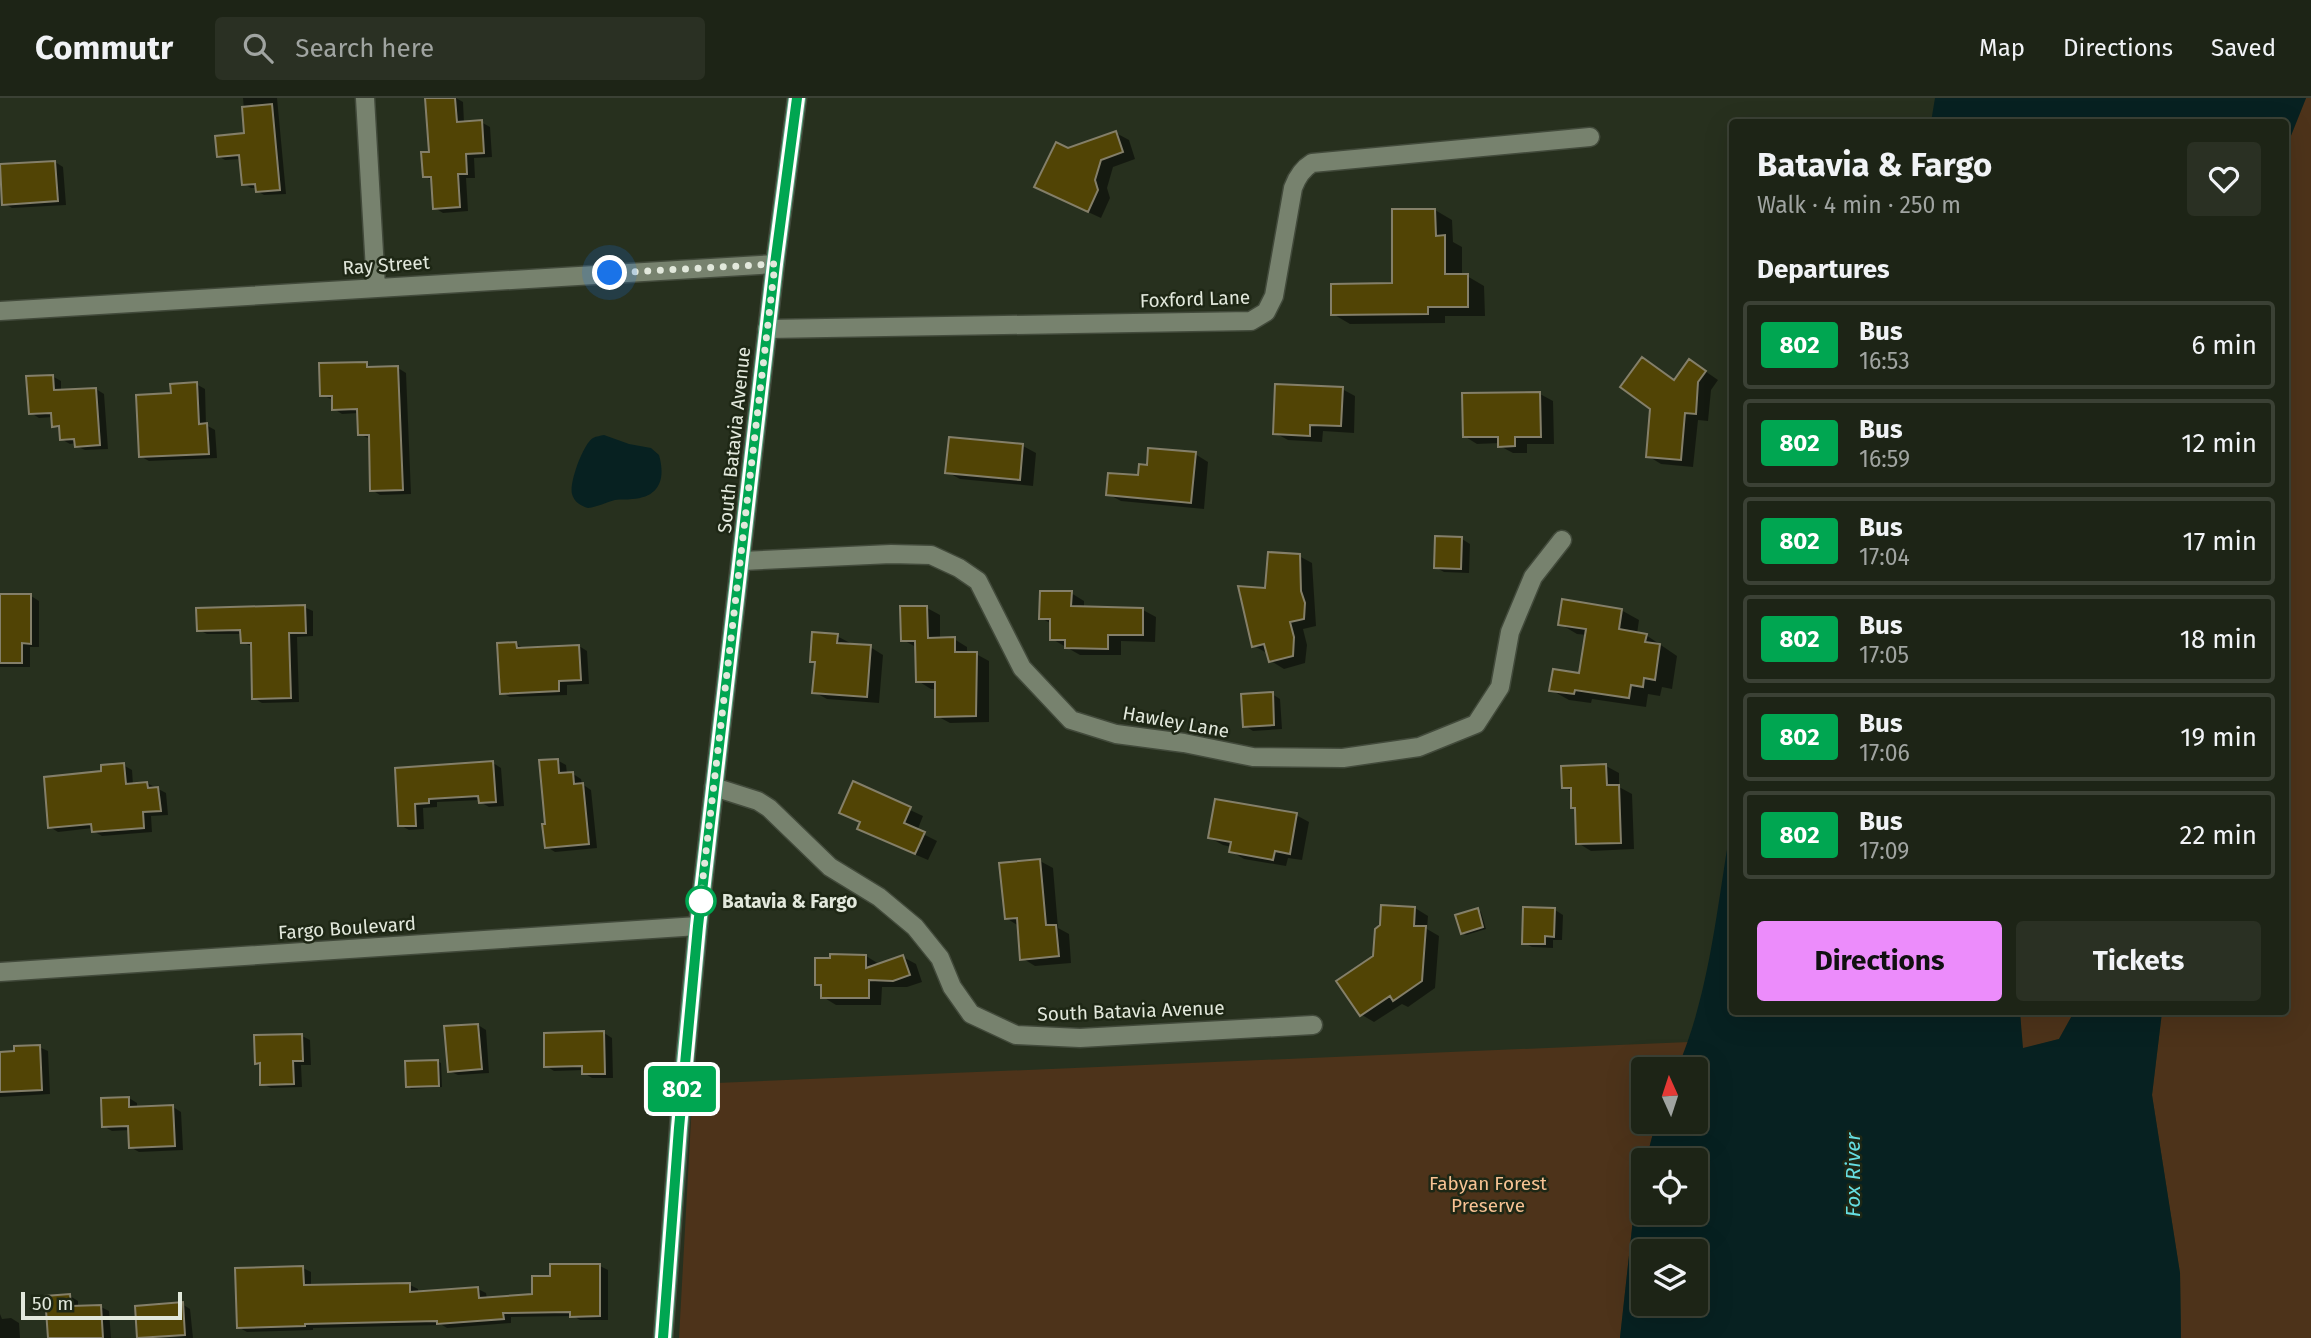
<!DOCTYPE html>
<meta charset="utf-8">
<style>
:root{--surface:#1d2416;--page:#2a3023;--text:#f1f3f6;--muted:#a0a4a1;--line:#3b4135;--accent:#ec8cfb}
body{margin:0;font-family:"Fira Sans",sans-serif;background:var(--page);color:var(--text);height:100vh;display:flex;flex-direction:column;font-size:26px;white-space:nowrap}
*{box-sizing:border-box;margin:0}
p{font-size:23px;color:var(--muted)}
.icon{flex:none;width:38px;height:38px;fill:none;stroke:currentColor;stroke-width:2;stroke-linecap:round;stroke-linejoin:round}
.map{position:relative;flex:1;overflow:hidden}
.sheet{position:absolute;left:1729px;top:21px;width:560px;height:896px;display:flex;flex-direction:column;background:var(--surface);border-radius:7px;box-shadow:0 7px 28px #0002,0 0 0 2px var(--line)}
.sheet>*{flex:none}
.badge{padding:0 14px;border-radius:5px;font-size:24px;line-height:46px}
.needle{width:46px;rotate:357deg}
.tools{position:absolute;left:1631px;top:959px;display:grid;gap:14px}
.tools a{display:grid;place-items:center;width:77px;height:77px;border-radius:7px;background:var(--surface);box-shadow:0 7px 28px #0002,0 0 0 2px var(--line);font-size:35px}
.scale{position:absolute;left:21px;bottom:18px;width:161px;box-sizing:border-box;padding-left:7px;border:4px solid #e2e8dc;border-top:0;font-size:19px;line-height:24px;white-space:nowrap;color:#e2e8dc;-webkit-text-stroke:5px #1e2715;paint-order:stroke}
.you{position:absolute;width:35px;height:35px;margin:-18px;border:5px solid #fff;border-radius:50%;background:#1a73e8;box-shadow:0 0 0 10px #1a73e833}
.map>.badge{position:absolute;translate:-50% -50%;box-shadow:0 0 0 4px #fff}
h2{padding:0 28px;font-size:26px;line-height:63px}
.round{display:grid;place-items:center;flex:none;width:74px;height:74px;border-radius:7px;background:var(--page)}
.headline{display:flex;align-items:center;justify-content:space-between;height:119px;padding:0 28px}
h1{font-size:33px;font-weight:700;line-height:52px}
.action{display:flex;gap:14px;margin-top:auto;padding:14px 28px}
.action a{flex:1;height:80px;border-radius:7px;background:var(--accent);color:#111;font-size:28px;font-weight:700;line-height:80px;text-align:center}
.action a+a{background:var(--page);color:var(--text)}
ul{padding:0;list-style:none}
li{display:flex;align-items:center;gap:21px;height:88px;margin:0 14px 10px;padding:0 14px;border:4px solid var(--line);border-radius:7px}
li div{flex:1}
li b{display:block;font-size:26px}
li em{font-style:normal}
li .badge{min-width:77px;font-weight:700;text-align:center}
header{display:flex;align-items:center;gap:42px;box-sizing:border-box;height:98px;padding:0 35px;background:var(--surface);border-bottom:2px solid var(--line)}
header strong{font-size:33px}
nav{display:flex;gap:38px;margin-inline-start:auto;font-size:24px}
.search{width:490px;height:63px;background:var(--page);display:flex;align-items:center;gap:18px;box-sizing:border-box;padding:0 24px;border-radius:7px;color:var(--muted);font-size:26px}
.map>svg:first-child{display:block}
.green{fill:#4d331a}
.water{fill:#072121;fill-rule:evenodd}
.shadow{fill:#0007}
.building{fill:#514405;stroke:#847f69;stroke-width:2}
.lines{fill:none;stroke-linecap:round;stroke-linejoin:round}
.minor-casing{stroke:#424a3b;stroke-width:21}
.primary-casing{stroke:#424a3b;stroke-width:21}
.minor{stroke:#77826e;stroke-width:18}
.primary{stroke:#54a17c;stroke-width:18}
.line-casing{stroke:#fff;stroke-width:16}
.line{stroke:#00a651;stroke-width:10}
.walk{stroke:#e2e8dc;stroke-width:7;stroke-dasharray:0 12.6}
.stop-dot{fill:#fff;stroke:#00a651;stroke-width:3.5}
.labels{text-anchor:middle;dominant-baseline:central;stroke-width:5;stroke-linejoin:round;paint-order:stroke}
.street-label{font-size:19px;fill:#e2e8dc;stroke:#1e2715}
.stop-label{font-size:19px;font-weight:bold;fill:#e2e8dc;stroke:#1e2715;text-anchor:start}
.park-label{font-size:19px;fill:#f7c293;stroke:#1e2715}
.water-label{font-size:21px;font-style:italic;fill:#66dee1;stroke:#1e2715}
</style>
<header>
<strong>Commutr</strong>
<div class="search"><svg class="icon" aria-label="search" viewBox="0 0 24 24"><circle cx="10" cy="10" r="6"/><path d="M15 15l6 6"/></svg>Search here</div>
<nav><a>Map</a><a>Directions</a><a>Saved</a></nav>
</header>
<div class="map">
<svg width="2311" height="1240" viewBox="0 0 2311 1240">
<rect width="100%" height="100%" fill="#27301e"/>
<!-- green -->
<path class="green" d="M 2306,0 L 2311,0 L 2311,1240 L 2181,1240 L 2180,1175 L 2152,997 L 2162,914 L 2286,914 L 2286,50 Z
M 2020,914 L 2074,914 L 2059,941 L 2022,951 Z
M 1689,944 L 1677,971 L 1643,971 L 1643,1024 L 1656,1024 L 1646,1062 L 1643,1062 L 1643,1071 L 1635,1103 L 1620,1240 L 679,1240 L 693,986 Z"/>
<!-- water -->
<path class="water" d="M 1935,0 L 2306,0 L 2286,50 L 2286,24 L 1931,24 Z
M 604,337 L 629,346 L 651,350 L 659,357 C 666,382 659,399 632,401 C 626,402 621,401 615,402 C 606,404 598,409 588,410 C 581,408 574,404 572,396 C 569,385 583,346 593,340 C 597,338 600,338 604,337 Z
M 1732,722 L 1732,914 L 2020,914 L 2023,950 L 2059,941 L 2074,914 L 2162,914 L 2152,997 L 2180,1175 L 2181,1240 L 1620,1240 L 1635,1103 L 1643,1071 L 1643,1115 L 1696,1115 L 1696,1062 L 1646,1062 L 1656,1024 L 1696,1024 L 1696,971 L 1677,971 C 1711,892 1717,805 1732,722 ZM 1643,1153 L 1696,1153 L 1696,1206 L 1643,1206 Z"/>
<!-- shadow -->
<path class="shadow" d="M 243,0 L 277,0 L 286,96 L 264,97 L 257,93 L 257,90 L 251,90 L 244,86 L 241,61 L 225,62 L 218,58 L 246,37 Z
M 439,0 L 456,0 L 463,4 L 464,25 L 481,24 L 490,29 L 492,59 L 474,60 L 475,80 L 466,80 L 468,113 L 443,115 L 435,110 L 433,83 L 424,78 L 431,55 Z
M 1116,35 L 1129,42 L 1135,61 L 1113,69 L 1107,90 L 1110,100 L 1101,120 L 1049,96 L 1068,52 Z
M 55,64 L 63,69 L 66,107 L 12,110 L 3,105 Z
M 1435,112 L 1452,122 L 1453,144 L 1462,149 L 1462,178 L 1467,178 L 1484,188 L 1485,218 L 1445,218 L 1445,225 L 1350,226 L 1333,216 L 1394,187 Z
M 1643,261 L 1675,283 L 1702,271 L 1718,282 L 1711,292 L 1708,323 L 1698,322 L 1693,369 L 1661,366 L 1648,358 L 1652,310 Z
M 366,266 L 374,271 L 398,270 L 406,275 L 411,396 L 380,397 L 372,392 L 370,341 L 359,336 L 359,315 L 342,316 L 334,311 L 333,302 L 322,297 Z
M 52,278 L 61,283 L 61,294 L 96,291 L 104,296 L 108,351 L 85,352 L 76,348 L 76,345 L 70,346 L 61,341 L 60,331 L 53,328 L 53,319 L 39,320 L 31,315 Z
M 196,286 L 205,291 L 206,327 L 215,332 L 217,360 L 149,363 L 140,358 L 173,297 Z
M 1342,291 L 1355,298 L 1354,335 L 1323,333 L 1322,344 L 1288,342 L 1275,335 Z
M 1540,296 L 1553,303 L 1554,346 L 1527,346 L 1527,355 L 1513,355 L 1500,348 L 1500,345 L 1477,346 L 1464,338 Z
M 1023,348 L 1036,355 L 1033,388 L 960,381 L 947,374 Z
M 1195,356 L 1208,364 L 1204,411 L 1121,403 L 1108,396 L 1140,379 L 1148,369 Z
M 1436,440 L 1462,441 L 1470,446 L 1469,475 L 1444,474 L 1435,469 Z
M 1299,458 L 1312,465 L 1316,528 L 1303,531 L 1307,547 L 1305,565 L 1284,571 L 1271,563 L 1267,555 L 1254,548 L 1267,492 Z
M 1071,495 L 1084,503 L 1084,511 L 1143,512 L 1156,519 L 1155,544 L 1121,543 L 1121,557 L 1080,557 L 1052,541 L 1052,526 L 1041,520 Z
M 0,498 L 31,498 L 39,503 L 39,549 L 30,549 L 30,569 L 0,569 Z
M 304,509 L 313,513 L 313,538 L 297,539 L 299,604 L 262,605 L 254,600 L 253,549 L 242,544 L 242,536 L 207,536 L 199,532 Z
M 927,510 L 940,517 L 940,542 L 954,541 L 967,549 L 967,556 L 976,556 L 989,563 L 989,624 L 950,625 L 937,618 L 936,591 L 931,591 L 918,583 L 916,549 L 903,542 Z
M 1621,512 L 1639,522 L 1637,536 L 1646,537 L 1677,558 L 1672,591 L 1662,589 L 1660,598 L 1648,596 L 1646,609 L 1592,601 L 1591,605 L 1569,602 L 1551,592 L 1581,577 L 1587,537 L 1577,536 L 1560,526 Z
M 837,538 L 850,545 L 850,548 L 870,549 L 883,557 L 879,605 L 827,601 L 814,594 L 816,566 L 812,563 Z
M 516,546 L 525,551 L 579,548 L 587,553 L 589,586 L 567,587 L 567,597 L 510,599 L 502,595 Z
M 1272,596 L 1280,601 L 1282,631 L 1253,633 L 1245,628 Z
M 557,662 L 566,667 L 567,676 L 573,676 L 581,681 L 582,686 L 591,692 L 597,750 L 555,754 L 547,749 L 547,727 Z
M 493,665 L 501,670 L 504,708 L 489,709 L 480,704 L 480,702 L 437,704 L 437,709 L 423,710 L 424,731 L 409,732 L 400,727 L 396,671 Z
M 123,667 L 132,672 L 133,687 L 147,685 L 166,695 L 168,717 L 151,718 L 152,734 L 102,738 L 93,733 L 93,730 L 58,734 L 50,729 L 103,675 Z
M 1606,668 L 1619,675 L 1619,689 L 1632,696 L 1634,751 L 1591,753 L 1578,745 L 1576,711 L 1573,694 L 1564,689 Z
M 854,686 L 923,718 L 917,733 L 937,743 L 928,762 L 872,738 L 859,730 L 861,725 L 842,714 Z
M 1296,717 L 1309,724 L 1302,762 L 1288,760 L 1286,768 L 1244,761 L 1231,753 L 1232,749 L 1223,747 L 1210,740 Z
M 1040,763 L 1053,770 L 1058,830 L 1069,836 L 1071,865 L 1035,868 L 1022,860 L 1019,828 L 1006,820 Z
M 1415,810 L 1428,818 L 1427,831 L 1439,838 L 1435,890 L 1408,909 L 1402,906 L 1374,924 L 1362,917 L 1374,859 Z
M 1477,812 L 1481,814 L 1486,831 L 1466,837 L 1462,835 Z
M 1555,812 L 1563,817 L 1562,842 L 1553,842 L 1553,850 L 1532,849 L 1524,845 Z
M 866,858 L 879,866 L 903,859 L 916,866 L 922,884 L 907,889 L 882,889 L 881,907 L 836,907 L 823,899 L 823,889 L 817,886 Z
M 478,927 L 486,932 L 489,975 L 458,977 L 449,973 Z
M 604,935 L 612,940 L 613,980 L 592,980 L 584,975 L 584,972 L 554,973 L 546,968 Z
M 302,938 L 310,942 L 311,967 L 301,967 L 302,989 L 271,990 L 262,986 L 261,968 L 256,965 Z
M 39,949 L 48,953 L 50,996 L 0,999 L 0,955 L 16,954 Z
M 437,963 L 441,965 L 442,989 L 411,991 L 408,988 Z
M 129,1000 L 137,1005 L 137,1010 L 173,1009 L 181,1014 L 183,1052 L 139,1054 L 130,1049 L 130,1032 L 112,1033 L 103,1028 Z
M 600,1168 L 608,1172 L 608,1222 L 580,1222 L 573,1218 L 511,1219 L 511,1225 L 447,1230 L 442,1227 L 313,1230 L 313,1232 L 247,1234 L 238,1229 L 303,1170 L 311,1174 L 311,1188 L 410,1187 L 418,1191 L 418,1195 L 478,1191 L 486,1195 L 487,1201 L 534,1198 L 552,1180 Z
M 70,1198 L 78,1203 L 78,1210 L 101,1209 L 109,1213 L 111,1240 L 50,1240 Z
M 182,1206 L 190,1211 L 193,1240 L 139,1239 Z
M 0,1216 L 2,1221 L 11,1220 L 19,1225 L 20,1240 L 0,1240 Z"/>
<!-- building -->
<path class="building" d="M 425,0 L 455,0 L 457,24 L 482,22 L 484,55 L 466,56 L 467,76 L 458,76 L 460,109 L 433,111 L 431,79 L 423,79 L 421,54 L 429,54 Z
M 272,6 L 280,92 L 256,94 L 255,86 L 242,87 L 239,57 L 217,59 L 215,38 L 244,35 L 242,9 Z
M 1116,33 L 1123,54 L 1101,62 L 1095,82 L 1098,92 L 1088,114 L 1034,89 L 1056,44 L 1068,50 Z
M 55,63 L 58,103 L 2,107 L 0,66 Z
M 1392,111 L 1435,111 L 1436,138 L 1445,137 L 1445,176 L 1468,176 L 1468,209 L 1428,209 L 1428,216 L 1331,217 L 1331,186 L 1392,185 Z
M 1642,259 L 1674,282 L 1689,261 L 1706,273 L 1698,284 L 1696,316 L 1685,315 L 1681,362 L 1646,359 L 1650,311 L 1620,289 Z
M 367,264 L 367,269 L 398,268 L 403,392 L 370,393 L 369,337 L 358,337 L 357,311 L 332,312 L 332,298 L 320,298 L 319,265 Z
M 53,277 L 54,292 L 96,290 L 100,347 L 75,349 L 74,341 L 60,342 L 59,328 L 52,329 L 51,315 L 29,316 L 26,278 Z
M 197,284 L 199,326 L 207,325 L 209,356 L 139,359 L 136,297 L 171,295 L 170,286 Z
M 1275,286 L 1343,289 L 1341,328 L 1310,327 L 1310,338 L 1273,336 Z
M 1540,294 L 1541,339 L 1515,339 L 1515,348 L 1498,349 L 1498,339 L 1463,339 L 1462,295 Z
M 949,339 L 1023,346 L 1020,382 L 945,375 Z
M 1148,350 L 1196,354 L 1191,405 L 1106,397 L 1108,375 L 1138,377 L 1139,366 L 1147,367 Z
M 1435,438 L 1462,439 L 1461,471 L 1434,470 Z
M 1268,454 L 1300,456 L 1301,493 L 1305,505 L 1304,521 L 1290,524 L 1294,539 L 1293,558 L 1269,564 L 1264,546 L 1252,549 L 1238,488 L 1265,490 Z
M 1040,493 L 1072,493 L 1071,508 L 1143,510 L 1143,537 L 1108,537 L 1108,551 L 1065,550 L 1065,542 L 1050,542 L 1050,521 L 1039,521 Z
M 0,496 L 31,496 L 31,546 L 22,545 L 22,565 L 0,565 Z
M 1562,501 L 1622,511 L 1619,531 L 1647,536 L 1645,544 L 1660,546 L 1655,582 L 1644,580 L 1643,589 L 1631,587 L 1629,600 L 1575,592 L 1574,596 L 1549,593 L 1553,571 L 1579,575 L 1586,531 L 1558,527 Z
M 305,507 L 306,535 L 289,535 L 291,600 L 252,601 L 251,545 L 241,545 L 240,532 L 197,533 L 196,510 Z
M 900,508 L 927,508 L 928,540 L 955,539 L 955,554 L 977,554 L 976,618 L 935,619 L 935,584 L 916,584 L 915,543 L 901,543 Z
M 812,534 L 838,536 L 837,545 L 871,547 L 867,599 L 812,595 L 815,564 L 810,564 Z
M 516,544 L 517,550 L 579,547 L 581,582 L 559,583 L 559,593 L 500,596 L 497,545 Z
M 1273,594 L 1274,627 L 1243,629 L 1241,596 Z
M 558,661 L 559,675 L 573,674 L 574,686 L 583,685 L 589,746 L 545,750 L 542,726 L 545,726 L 539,662 Z
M 493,663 L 496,704 L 479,705 L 478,698 L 429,701 L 429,705 L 415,706 L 416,728 L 398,728 L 395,670 Z
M 124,665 L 126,686 L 147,684 L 148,690 L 158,689 L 161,713 L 143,714 L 144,730 L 92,734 L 91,726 L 48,730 L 44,679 L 101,673 L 101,667 Z
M 1606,666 L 1607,687 L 1619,687 L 1621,745 L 1576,746 L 1575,710 L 1571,710 L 1571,690 L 1562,690 L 1561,668 Z
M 853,683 L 911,709 L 904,725 L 925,734 L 915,756 L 857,731 L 860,724 L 839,715 Z
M 1215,701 L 1297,715 L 1290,756 L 1275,753 L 1273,762 L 1229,754 L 1231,744 L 1208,740 Z
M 1040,761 L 1046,827 L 1056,827 L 1059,858 L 1020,862 L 1017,820 L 1005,821 L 999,765 Z
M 1381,807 L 1415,809 L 1414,828 L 1426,828 L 1422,883 L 1393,903 L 1390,898 L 1360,918 L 1336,883 L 1373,858 L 1375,831 L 1380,827 Z
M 1523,809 L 1555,810 L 1554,839 L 1545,838 L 1545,846 L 1522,846 Z
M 1478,810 L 1483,829 L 1461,836 L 1455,817 Z
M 830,856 L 866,857 L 866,870 L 903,857 L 910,877 L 893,883 L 869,882 L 869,900 L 821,900 L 821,887 L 815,887 L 815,860 L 830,860 Z
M 478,926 L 482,971 L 448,974 L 444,928 Z
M 604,933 L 605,976 L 582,976 L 582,968 L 544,969 L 544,935 Z
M 302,936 L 303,963 L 293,963 L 294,986 L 260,987 L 260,965 L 255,966 L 254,937 Z
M 40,947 L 42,992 L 0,994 L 0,954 L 14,953 L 14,948 Z
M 438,962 L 439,988 L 406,989 L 405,963 Z
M 129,999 L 129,1009 L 173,1007 L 175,1048 L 129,1050 L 128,1028 L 102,1029 L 101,1000 Z
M 550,1166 L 600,1166 L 600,1218 L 570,1219 L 570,1214 L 503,1215 L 504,1221 L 437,1226 L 437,1223 L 305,1226 L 305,1228 L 237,1230 L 235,1170 L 303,1168 L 304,1187 L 410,1185 L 410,1194 L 478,1189 L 479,1200 L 532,1196 L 532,1178 L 550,1178 Z
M 70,1196 L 71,1208 L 101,1207 L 103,1240 L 48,1240 L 45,1198 Z
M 183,1204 L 185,1237 L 137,1240 L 135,1208 Z"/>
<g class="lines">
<!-- minor casing -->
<g class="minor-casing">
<path id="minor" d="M 365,0 L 376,189
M 0,213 L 775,166
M 767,231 L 1251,223 L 1266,214 L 1274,198 L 1293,90 C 1297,79 1302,71 1312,65 L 1590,39
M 742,463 L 891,456 L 931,457 L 959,470 L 978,483 L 1022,570 L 1071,622 L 1116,636 L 1184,645 L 1253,659 L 1343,660 L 1419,649 L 1476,626 L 1500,589 L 1510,534 L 1533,479 L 1562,442
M 714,689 L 758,703 L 769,710 L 830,769 L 879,799 L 915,829 L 940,860 L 952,889 L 971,916 L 1016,937 L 1080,940 L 1313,927
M 0,874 L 698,828"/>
</g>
<!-- primary casing -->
<g class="primary-casing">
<path id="primary" d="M 663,1240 L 681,1005 L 698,828 L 775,166 L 797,0"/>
</g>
<!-- minor -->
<use href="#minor" class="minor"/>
<!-- primary -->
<use href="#primary" class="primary"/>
</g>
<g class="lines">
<!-- line casing -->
<g class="line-casing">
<path id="line" d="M 663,1240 L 679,1030 L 698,828 L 775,166 L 797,0"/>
</g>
<!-- line -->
<use href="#line" class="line"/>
<!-- walk -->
<path class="walk" d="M 610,175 L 775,166 L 700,805 L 701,803"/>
</g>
<!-- markers -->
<circle class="stop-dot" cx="701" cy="803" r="14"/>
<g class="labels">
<!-- street labels -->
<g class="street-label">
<text transform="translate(386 167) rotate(-4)">Ray Street</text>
<text transform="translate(1195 201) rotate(-2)">Foxford Lane</text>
<text transform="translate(734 342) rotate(-84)">South Batavia Avenue</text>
<text transform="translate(1176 624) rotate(10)">Hawley Lane</text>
<text transform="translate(347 830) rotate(-4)">Fargo Boulevard</text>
<text transform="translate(1131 913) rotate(-2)">South Batavia Avenue</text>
</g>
<!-- stop labels -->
<g class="stop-label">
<text x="722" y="803">Batavia &amp; Fargo</text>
</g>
<!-- park labels -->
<g class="park-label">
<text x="1488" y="1085">Fabyan Forest<tspan x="1488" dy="22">Preserve</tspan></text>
</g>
<!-- water labels -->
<g class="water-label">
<text transform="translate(1853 1077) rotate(-90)">Fox River</text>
</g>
</g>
</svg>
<div class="tools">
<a><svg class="needle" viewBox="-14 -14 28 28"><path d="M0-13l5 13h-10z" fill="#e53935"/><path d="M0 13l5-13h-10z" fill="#a0a4a1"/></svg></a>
<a><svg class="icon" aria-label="locate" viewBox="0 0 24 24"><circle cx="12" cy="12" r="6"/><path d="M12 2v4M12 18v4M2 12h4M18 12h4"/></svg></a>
<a><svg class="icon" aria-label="layers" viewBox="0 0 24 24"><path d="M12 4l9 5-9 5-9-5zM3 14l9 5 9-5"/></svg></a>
</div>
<div class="scale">50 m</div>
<div class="you" style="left:610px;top:175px"></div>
<b class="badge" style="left:682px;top:991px;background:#00a651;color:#fff">802</b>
<section class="sheet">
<div class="headline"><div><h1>Batavia &amp; Fargo</h1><p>Walk · 4 min · 250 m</p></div><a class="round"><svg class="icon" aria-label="heart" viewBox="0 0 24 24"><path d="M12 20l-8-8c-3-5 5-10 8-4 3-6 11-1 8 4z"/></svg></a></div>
<h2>Departures</h2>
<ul>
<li><span class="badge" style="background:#00a651;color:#fff">802</span><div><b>Bus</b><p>16:53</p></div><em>6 min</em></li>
<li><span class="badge" style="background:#00a651;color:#fff">802</span><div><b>Bus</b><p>16:59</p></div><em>12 min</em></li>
<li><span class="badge" style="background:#00a651;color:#fff">802</span><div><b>Bus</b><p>17:04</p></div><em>17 min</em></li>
<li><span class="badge" style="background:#00a651;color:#fff">802</span><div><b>Bus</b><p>17:05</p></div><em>18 min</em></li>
<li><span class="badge" style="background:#00a651;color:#fff">802</span><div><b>Bus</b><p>17:06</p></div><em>19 min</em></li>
<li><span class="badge" style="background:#00a651;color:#fff">802</span><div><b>Bus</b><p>17:09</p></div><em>22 min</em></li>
</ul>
<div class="action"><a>Directions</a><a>Tickets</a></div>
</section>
</div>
